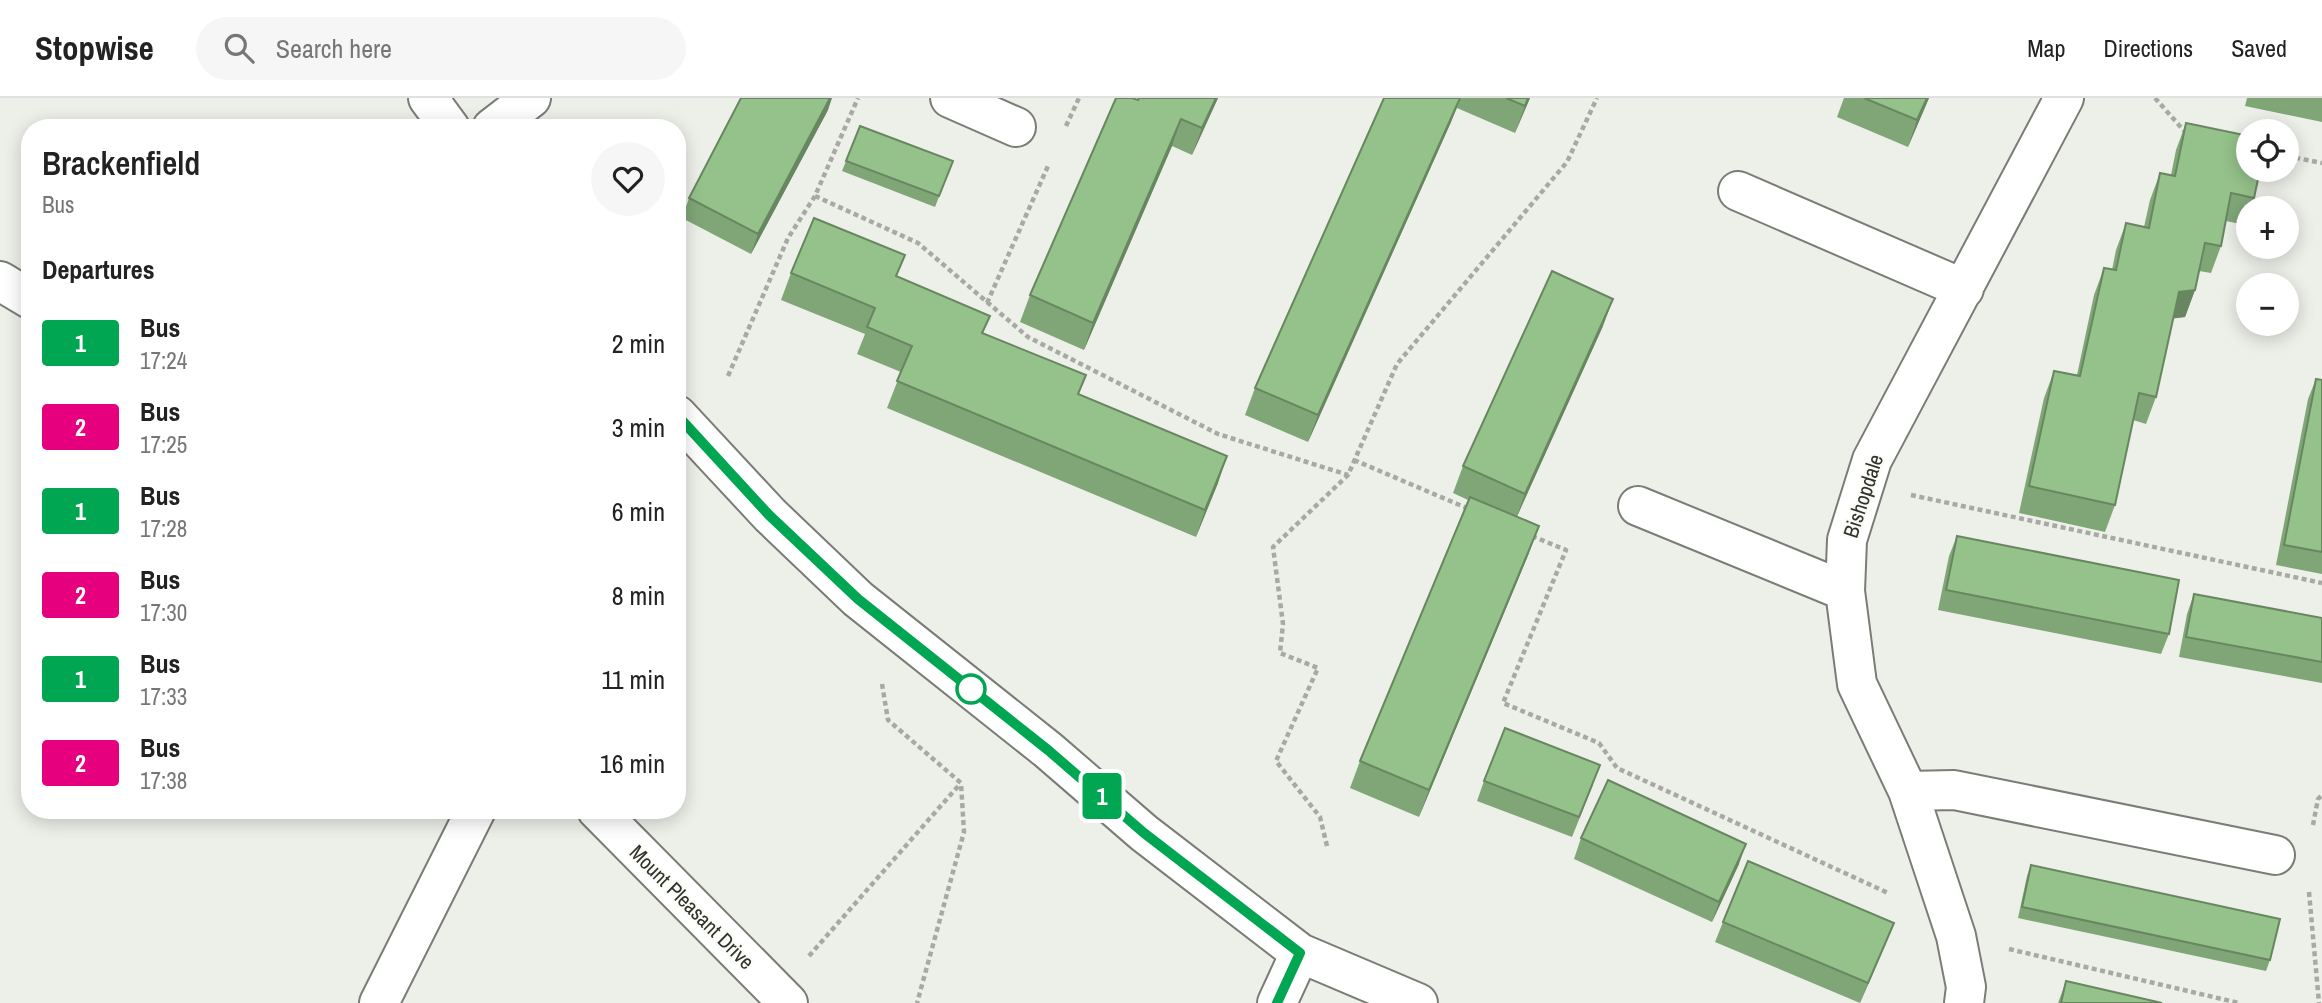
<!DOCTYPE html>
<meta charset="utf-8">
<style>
:root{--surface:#fff;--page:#f6f6f6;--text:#222;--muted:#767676;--line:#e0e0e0}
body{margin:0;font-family:"Archivo Narrow",sans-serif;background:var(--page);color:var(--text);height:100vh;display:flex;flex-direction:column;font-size:26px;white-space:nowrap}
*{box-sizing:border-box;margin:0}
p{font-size:23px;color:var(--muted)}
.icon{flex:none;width:38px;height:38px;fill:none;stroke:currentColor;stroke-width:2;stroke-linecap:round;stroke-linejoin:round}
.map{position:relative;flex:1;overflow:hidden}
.sheet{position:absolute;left:21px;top:21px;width:665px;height:700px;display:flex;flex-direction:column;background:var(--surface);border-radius:28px;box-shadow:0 4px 18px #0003}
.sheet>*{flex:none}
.badge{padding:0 14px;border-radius:5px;font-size:24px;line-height:46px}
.controls{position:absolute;left:2236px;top:21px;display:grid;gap:14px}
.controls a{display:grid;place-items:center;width:63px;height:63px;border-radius:50%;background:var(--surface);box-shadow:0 4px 18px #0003;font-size:35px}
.map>.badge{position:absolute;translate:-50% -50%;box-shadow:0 0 0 4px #fff}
h2{padding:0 21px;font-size:26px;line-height:63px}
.round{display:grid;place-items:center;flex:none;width:74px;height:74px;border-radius:37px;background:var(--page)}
.overview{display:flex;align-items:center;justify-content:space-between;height:119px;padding:0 21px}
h1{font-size:33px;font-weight:600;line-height:52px}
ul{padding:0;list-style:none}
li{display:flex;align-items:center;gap:21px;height:84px;padding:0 21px}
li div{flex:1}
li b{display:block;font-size:26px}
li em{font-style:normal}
li .badge{min-width:77px;font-weight:700;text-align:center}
header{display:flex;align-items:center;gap:42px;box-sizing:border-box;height:98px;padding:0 35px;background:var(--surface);border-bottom:2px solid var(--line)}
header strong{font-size:33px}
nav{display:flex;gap:38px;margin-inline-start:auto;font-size:24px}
.search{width:490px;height:63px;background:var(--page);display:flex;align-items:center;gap:18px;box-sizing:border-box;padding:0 24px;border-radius:38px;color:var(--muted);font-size:26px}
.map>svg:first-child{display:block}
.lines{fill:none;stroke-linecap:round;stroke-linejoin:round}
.minor-casing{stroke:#7a7c76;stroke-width:42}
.tertiary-casing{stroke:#7a7c76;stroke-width:42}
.path{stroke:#a8a9a5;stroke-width:4.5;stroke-dasharray:5 3.5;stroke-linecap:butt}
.minor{stroke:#fff;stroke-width:38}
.tertiary{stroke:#fff;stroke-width:38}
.wall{fill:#80a678}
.shaded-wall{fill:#688761}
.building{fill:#95c18b;stroke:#688761;stroke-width:2}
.line-casing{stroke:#fff;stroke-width:16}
.line{stroke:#00a651;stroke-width:10}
.stop-dot{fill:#fff;stroke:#00a651;stroke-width:3.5}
.labels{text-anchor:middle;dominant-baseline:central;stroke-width:5;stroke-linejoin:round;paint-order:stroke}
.street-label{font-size:21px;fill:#30302e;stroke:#fafcf6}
</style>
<header>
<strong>Stopwise</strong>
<div class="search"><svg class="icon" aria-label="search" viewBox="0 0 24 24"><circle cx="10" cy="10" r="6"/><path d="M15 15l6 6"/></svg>Search here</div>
<nav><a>Map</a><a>Directions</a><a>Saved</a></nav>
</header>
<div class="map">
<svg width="2322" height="905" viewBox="0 0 2322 905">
<rect width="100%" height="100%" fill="#edefe9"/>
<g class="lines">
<!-- minor casing -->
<g class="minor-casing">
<path id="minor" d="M 950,0 L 1016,29
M 492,30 L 531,0
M 1738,93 L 1964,191
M 0,183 L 30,201
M 1638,408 L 1845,493
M 1908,693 L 1954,692 L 2275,757
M 597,712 L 788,905
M 379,905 L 476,712
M 1964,905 L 1966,889 L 1956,838 L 1908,693 L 1857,586 L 1845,493 L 1847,442 L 1872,362 L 2064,0"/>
</g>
<!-- tertiary casing -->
<g class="tertiary-casing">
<path id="tertiary" d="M 428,0 L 450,30
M 677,317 L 770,417 L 858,501 L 1048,652 L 1144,735 L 1300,855 L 1418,905
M 1277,905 L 1300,855"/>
</g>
<!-- path -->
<path class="path" d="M 2155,0 L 2186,35
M 1066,28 L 1079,0
M 2287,58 L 2322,65
M 815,98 L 918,145 L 1028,239 L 1218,336 L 1348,377
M 987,205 L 1048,68
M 728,278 L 788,140 L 815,98 L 858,0
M 1354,362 L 1469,411
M 1911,397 L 2322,485
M 1532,438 L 1566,452 L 1503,605 L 1599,645 L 1617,670 L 1888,795
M 882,586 L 888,622 L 961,685 L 964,734 L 917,905
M 2313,727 L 2318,701 L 2322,697
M 1327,748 L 1320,719 L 1276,663 L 1318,570 L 1280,555 L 1283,526 L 1273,449 L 1348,377 L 1397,266 L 1567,64 L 1597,0
M 2309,794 L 2319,905
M 2009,851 L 2239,905
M 809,858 L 960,686"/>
<!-- minor -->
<use href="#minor" class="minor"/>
<!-- tertiary -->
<use href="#tertiary" class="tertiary"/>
</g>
<!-- wall -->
<path class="wall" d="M 1139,0 L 1218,0 L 1192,57 L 1172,48 L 1084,252 L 1020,224 L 1030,197 Z
M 1384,0 L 1530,0 L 1515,35 L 1457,10 L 1451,24 L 1308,344 L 1245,317 L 1255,290 Z
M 1844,0 L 1929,0 L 1908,49 L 1837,19 Z
M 2247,0 L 2322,0 L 2322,24 L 2245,8 Z
M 828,12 L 751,156 L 682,120 L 689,100 Z
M 2186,25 L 2254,100 L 2251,110 L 2249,110 L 2249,115 L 2245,127 L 2226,123 L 2221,148 L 2211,175 L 2199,173 L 2195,192 L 2185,219 L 2173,220 L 2156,299 L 2146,326 L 2133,322 L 2115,407 L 2105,434 L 2019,415 L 2044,300 L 2054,273 L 2077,277 L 2094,197 L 2104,170 L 2112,172 L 2116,152 L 2126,125 L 2144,129 L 2150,102 L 2160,75 L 2171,77 L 2176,52 Z
M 860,28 L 953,63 L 935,109 L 842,73 Z
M 791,175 L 897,179 L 990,218 L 983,235 L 1218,385 L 1196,439 L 887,310 L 901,274 L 857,256 L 865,236 L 781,202 Z
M 1603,228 L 1517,418 L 1529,455 L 1419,719 L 1350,690 L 1360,663 L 1468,402 L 1453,395 L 1463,368 Z
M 2316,281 L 2322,282 L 2322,476 L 2276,467 L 2308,301 Z
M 1957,438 L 2169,536 L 2161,556 L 1938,512 L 1949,458 Z
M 2194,496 L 2322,520 L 2322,585 L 2179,559 L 2187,516 Z
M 1484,683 L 1593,687 L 1572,739 L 1477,703 Z
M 1581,740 L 1739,766 L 1712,824 L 1574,761 Z
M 2031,767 L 2270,862 L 2266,873 L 2018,820 L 2027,778 Z
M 1723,824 L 1886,845 L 1860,905 L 1715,844 Z
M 2066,883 L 2162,905 L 2058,905 Z"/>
<!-- shaded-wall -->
<path class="shaded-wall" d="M 830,0 L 832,0 L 828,12 L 751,156 L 758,136 Z
M 1216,0 L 1218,0 L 1192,57 L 1202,30 Z
M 1460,0 L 1451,24 L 1308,344 L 1318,317 Z
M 1528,0 L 1530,0 L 1515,35 L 1525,8 Z
M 1927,0 L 1929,0 L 1908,49 L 1917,22 Z
M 1181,21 L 1172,48 L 1084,252 L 1093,225 Z
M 2195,192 L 2185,219 L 2169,221 L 2179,194 Z
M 1613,201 L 1603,228 L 1515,423 L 1525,396 Z
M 1227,358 L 1218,385 L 1196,439 L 1205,412 Z
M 1539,428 L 1529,455 L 1419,719 L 1429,692 Z
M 1746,746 L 1739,766 L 1712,824 L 1719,804 Z
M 1894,825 L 1886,845 L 1860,905 L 1868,885 Z"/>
<!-- building -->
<path class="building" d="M 741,0 L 830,0 L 758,136 L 689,100 Z
M 1116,0 L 1132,0 L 1138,2 L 1139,0 L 1216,0 L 1202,30 L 1181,21 L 1093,225 L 1030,197 Z
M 1384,0 L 1460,0 L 1318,317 L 1255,290 Z
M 1506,0 L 1528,0 L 1525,8 Z
M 1864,0 L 1927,0 L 1917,22 Z
M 2186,25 L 2249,38 L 2249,72 L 2260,72 L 2254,100 L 2231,95 L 2221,148 L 2205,145 L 2195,192 L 2179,194 L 2156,299 L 2139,295 L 2115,407 L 2029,388 L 2054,273 L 2080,278 L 2104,170 L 2116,172 L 2126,125 L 2149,130 L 2160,75 L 2175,78 Z
M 860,28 L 953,63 L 939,98 L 846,63 Z
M 814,120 L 905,157 L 896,178 L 990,218 L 982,235 L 1086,277 L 1078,296 L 1227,358 L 1205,412 L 897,283 L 912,248 L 867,229 L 875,210 L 791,175 Z
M 1552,173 L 1613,201 L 1525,396 L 1463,368 Z
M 2316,281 L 2322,282 L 2322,454 L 2284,447 Z
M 1470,399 L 1539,428 L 1429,692 L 1360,663 Z
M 1957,438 L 2179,482 L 2169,536 L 1946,492 Z
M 2194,496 L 2322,520 L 2322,564 L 2186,539 Z
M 1505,630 L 1600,667 L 1579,719 L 1484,683 Z
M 1608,682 L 1746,746 L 1719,804 L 1581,740 Z
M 1748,763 L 1894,825 L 1868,885 L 1723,824 Z
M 2031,767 L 2280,821 L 2270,862 L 2022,809 Z
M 2066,883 L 2162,905 L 2061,905 Z"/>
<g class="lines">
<!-- line casing -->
<g class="line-casing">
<path id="line" d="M 677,317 L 769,417 L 858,501 L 1048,652 L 1144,735 L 1300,855 L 1277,905"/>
</g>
<!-- line -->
<use href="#line" class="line"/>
</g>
<!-- markers -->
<circle class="stop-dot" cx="971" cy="591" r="14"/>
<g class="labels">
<!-- street labels -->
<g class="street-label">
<text transform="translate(1863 398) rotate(-72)">Bishopdale</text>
<text transform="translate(692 809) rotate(45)">Mount Pleasant Drive</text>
</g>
</g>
</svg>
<div class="controls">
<a><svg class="icon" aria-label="locate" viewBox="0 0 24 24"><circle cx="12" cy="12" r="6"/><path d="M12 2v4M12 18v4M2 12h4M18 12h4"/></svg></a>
<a>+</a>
<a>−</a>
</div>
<b class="badge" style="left:1102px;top:698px;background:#00a651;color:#fff">1</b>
<section class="sheet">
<div class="overview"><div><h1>Brackenfield</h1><p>Bus</p></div><a class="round"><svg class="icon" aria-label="heart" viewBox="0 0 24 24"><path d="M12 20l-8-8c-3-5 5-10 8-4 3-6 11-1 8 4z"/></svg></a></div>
<h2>Departures</h2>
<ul>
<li><span class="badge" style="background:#00a651;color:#fff">1</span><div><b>Bus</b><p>17:24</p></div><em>2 min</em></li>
<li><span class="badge" style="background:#e6007e;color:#fff">2</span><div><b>Bus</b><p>17:25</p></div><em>3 min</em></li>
<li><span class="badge" style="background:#00a651;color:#fff">1</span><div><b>Bus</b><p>17:28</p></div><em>6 min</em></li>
<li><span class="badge" style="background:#e6007e;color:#fff">2</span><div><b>Bus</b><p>17:30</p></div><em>8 min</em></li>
<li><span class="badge" style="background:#00a651;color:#fff">1</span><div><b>Bus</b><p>17:33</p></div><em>11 min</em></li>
<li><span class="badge" style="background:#e6007e;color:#fff">2</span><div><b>Bus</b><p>17:38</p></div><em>16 min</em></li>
</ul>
</section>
</div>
